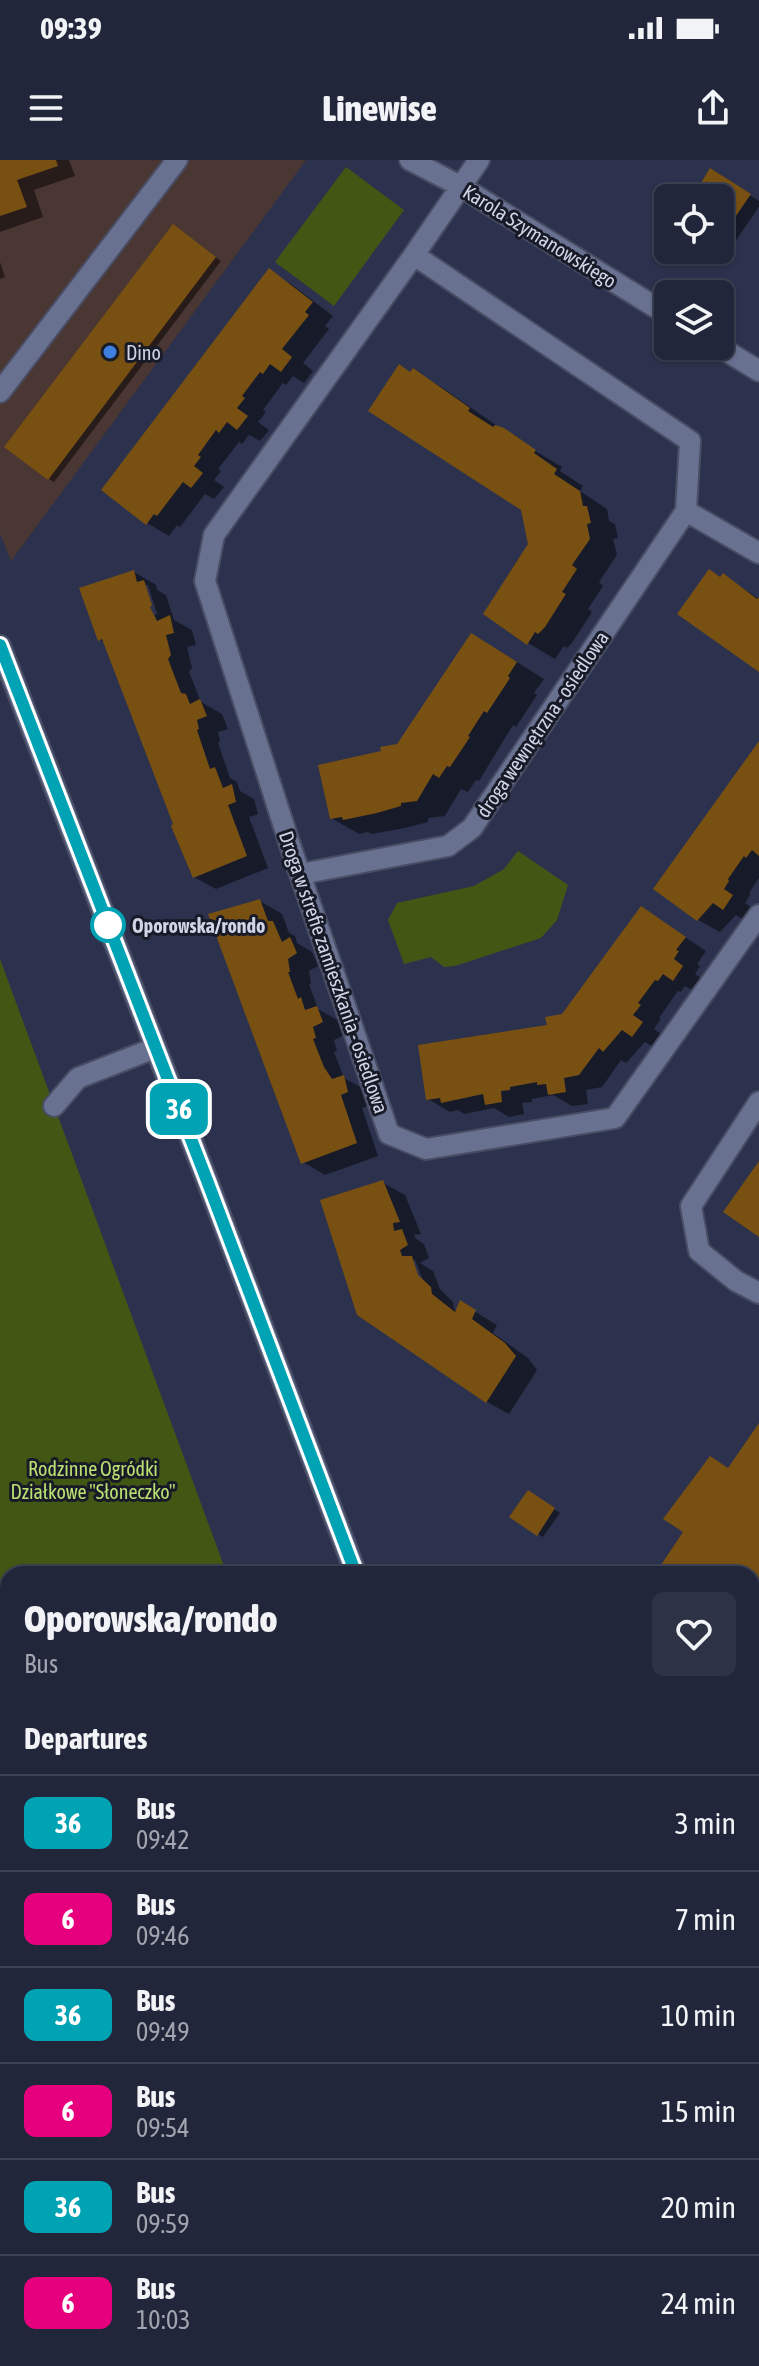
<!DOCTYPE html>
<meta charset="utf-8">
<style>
:root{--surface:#21263a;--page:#2d3245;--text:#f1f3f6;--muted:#a2a5af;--line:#3e4354}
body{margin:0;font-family:"Asap Condensed",sans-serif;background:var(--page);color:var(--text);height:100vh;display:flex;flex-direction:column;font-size:30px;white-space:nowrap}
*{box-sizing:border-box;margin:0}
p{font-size:26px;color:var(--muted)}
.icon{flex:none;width:44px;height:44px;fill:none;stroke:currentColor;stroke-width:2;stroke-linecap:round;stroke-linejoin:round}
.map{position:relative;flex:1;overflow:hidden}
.panel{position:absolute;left:0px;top:1406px;width:760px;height:800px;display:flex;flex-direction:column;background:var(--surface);border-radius:24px 24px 0 0;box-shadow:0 2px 6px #0004,0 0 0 2px var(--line)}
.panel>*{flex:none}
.badge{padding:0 16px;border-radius:12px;font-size:28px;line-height:52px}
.fabs{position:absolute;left:654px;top:24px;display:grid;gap:16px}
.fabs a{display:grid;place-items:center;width:80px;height:80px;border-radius:12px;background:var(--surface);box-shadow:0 2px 6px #0004,0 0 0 2px var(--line);font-size:40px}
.map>.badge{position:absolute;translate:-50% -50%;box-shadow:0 0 0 4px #fff}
h2{padding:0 24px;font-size:30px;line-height:72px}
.round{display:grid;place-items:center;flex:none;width:84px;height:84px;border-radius:12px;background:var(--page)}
.head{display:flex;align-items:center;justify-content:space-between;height:136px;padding:0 24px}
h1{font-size:38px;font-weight:800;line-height:60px}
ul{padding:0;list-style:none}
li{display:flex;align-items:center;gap:24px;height:96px;padding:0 24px;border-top:2px solid var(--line)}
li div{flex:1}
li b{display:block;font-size:30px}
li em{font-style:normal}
li .badge{min-width:88px;font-weight:700;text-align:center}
.status{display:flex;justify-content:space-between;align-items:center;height:56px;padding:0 40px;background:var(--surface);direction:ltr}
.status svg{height:22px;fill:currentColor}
header{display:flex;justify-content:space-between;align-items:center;height:104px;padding:0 24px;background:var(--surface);font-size:36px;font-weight:800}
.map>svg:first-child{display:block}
.commercial{fill:#4a3632}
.green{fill:#435714}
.shadow{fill:#0007;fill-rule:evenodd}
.building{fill:#785012}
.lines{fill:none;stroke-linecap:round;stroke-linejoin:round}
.minor-casing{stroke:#484d64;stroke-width:24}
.major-casing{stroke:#484d64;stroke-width:24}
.minor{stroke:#697191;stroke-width:20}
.major{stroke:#bc8a53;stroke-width:20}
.line-casing{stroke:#fff;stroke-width:18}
.line{stroke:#00a3b4;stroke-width:12}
.shop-dot{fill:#3f7fe0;stroke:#181b27;stroke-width:3}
.stop-dot{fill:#fff;stroke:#00a3b4;stroke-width:4}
.labels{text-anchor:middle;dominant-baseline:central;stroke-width:6;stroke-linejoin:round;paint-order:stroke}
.street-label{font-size:20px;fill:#cfd4e6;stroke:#181b27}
.poi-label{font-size:20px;fill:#cfd4e6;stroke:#181b27;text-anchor:start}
.stop-label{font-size:20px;font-weight:bold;fill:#cfd4e6;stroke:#181b27;text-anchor:start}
.park-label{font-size:20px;fill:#bbe072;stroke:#181b27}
</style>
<div class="status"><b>09:39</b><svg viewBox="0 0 49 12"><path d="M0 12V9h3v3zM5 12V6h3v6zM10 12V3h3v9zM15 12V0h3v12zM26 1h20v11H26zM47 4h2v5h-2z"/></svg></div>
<header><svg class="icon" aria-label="menu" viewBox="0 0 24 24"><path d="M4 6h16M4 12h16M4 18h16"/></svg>Linewise<svg class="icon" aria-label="share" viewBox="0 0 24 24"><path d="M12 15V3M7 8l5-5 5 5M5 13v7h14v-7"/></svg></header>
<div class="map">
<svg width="759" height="2206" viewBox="0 0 759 2206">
<rect width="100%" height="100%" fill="#2c324d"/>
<!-- commercial -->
<path class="commercial" d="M 0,0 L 306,0 L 11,401 L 0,373 Z"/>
<!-- green -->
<path class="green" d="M 346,7 L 404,50 L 334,146 L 275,102 Z
M 518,691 L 568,725 L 557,760 L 541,778 L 455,806 L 444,807 L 431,797 L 404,804 L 388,760 L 397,743 L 474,726 L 504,709 Z
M 0,799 L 227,1414 L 8,1414 L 8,2198 L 403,2198 L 397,2206 L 0,2206 Z"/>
<!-- shadow -->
<path class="shadow" d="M 0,0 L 69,0 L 75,16 L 34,30 L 43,57 L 0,72 Z
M 711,11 L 759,41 L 759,47 L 732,86 L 720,79 L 720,38 L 690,38 L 699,30 Z
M 179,70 L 221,101 L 54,322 L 49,319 Z
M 0,102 L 5,117 L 0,119 Z
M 269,111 L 291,124 L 333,156 L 325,166 L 329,169 L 303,203 L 313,211 L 304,223 L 293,216 L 286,225 L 283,223 L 263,250 L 266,252 L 258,262 L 269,270 L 260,281 L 249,275 L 242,284 L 239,282 L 218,309 L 221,311 L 214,320 L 224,327 L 214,339 L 205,334 L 180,367 L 177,365 L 169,376 L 147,363 Z
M 414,211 L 441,227 L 496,265 L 495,267 L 562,307 L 560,311 L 583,326 L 580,331 L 607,349 L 609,361 L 615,364 L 618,378 L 613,379 L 617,395 L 599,422 L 603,426 L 588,449 L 592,452 L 572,483 L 567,488 L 564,486 L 555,499 L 528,483 L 530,385 L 522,349 L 411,214 Z
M 134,412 L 156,425 L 157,430 L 166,435 L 174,460 L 192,470 L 196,485 L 187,487 L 192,508 L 189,512 L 201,542 L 222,554 L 228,569 L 218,572 L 220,581 L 218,583 L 230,618 L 237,622 L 240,631 L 254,639 L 258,654 L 249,657 L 268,708 L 216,729 L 194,717 L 105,483 L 99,479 ZM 143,425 L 148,425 L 157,454 L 153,456 Z
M 724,416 L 759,439 L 759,510 L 722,418 Z
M 499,491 L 544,519 L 534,533 L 537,535 L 516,567 L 513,565 L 479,621 L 476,620 L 468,632 L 461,629 L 445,656 L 428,658 L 428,662 L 405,668 L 372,674 L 368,672 L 359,674 L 331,658 L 383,593 L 398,586 Z
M 759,584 L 759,718 L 749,733 L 750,735 L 745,743 L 754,749 L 746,761 L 736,755 L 720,772 L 698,760 Z
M 260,741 L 282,754 L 289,773 L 295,776 L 297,783 L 312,792 L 318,806 L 309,811 L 311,824 L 309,824 L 318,849 L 339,861 L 344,875 L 334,880 L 337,891 L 334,892 L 344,918 L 366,930 L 370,945 L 362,948 L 378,996 L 325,1015 L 303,1002 Z
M 641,748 L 706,791 L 697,804 L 700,806 L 695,814 L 704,820 L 696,832 L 685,826 L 681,832 L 678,831 L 659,858 L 661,859 L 654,869 L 664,876 L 655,888 L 645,882 L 626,903 L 621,900 L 602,927 L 586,930 L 588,944 L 572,946 L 553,935 L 532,939 L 532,942 L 522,943 L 524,954 L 509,957 L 494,948 L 464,954 L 458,950 L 450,952 L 428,939 L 563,856 Z
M 383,1023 L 405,1035 L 421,1074 L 414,1075 L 415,1078 L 424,1084 L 429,1098 L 420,1103 L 433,1111 L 440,1129 L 453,1142 L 454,1149 L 457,1152 L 461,1143 L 497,1165 L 493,1173 L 528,1198 L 537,1210 L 509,1254 L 487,1242 L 359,1154 ZM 411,1100 L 415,1100 L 424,1123 L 420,1125 Z
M 759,1266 L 759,1513 L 752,1523 L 752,1414 L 658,1414 Z
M 529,1332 L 560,1353 L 543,1377 L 512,1357 Z"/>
<!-- building -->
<path class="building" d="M 0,0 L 56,0 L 58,6 L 17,20 L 27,47 L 0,56 Z
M 710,8 L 751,34 L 720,79 L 720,38 L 688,38 L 695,26 L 698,28 Z
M 173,64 L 216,97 L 48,320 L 4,287 Z
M 269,108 L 313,142 L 305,152 L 309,155 L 282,189 L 292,197 L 281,212 L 270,204 L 263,214 L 260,212 L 242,236 L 245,238 L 237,248 L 248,256 L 237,270 L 227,262 L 219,273 L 216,270 L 198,295 L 201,297 L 194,306 L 203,313 L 191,328 L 183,322 L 157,356 L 154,354 L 146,365 L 101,330 Z
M 399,204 L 410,212 L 413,208 L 470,248 L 468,251 L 493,267 L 495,265 L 504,268 L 536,290 L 534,293 L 557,309 L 554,314 L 580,331 L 583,346 L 587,346 L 591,363 L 587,364 L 590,379 L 572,405 L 577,409 L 562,432 L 566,434 L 545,467 L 538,474 L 535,472 L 527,485 L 483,454 L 528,384 L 521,350 L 368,251 Z
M 709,409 L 720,417 L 723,413 L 757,439 L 759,437 L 759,512 L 677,454 Z
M 134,410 L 137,422 L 144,420 L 152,445 L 150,447 L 157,461 L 170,455 L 174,473 L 166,475 L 171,495 L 168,499 L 181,533 L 186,534 L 190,544 L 200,539 L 207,556 L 197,560 L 199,569 L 197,570 L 210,609 L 215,607 L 223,628 L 232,624 L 236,642 L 228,645 L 247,696 L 193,718 L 171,666 L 173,664 L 102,479 L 98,481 L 79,428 Z
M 471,473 L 517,502 L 508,516 L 510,518 L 487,553 L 484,551 L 468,576 L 470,577 L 450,607 L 447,606 L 439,618 L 433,614 L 417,641 L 401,643 L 401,646 L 377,653 L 343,660 L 342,657 L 330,659 L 318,605 L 381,591 L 380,587 L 397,584 Z
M 759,581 L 759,696 L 752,690 L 746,698 L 744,696 L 728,719 L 729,721 L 724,729 L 733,735 L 723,750 L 713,743 L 697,761 L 653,729 Z
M 260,739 L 268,761 L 273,761 L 282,782 L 290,777 L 297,793 L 288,799 L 290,812 L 288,812 L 298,839 L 301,837 L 305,850 L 317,846 L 323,862 L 313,867 L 316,878 L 313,879 L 324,907 L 332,919 L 344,915 L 348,932 L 341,935 L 357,983 L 301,1004 L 208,754 Z
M 641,746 L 686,777 L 676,790 L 679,791 L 674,799 L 683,806 L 673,821 L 663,814 L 658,821 L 655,820 L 638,843 L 641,845 L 633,855 L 643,862 L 632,877 L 622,870 L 603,892 L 599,888 L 579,915 L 564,918 L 566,932 L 548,935 L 546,924 L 537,925 L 537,922 L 510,927 L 510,930 L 501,931 L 502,942 L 485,945 L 483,934 L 441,943 L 440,938 L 426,940 L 418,885 L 547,865 L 545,857 L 562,854 Z
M 759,1001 L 759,1077 L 723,1052 Z
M 383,1020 L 400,1062 L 393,1063 L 394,1071 L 402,1069 L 408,1085 L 400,1090 L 402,1096 L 412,1096 L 418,1115 L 431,1127 L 432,1134 L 455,1152 L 460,1140 L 476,1150 L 472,1159 L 505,1183 L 516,1196 L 486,1243 L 357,1155 L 320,1040 Z
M 759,1263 L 759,1481 L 752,1477 L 752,1414 L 655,1414 L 683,1372 L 663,1359 L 710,1296 L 728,1308 Z
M 528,1330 L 555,1348 L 537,1376 L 509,1357 Z"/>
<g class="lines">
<!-- minor casing -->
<g class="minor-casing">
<path id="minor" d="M 410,0 L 460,26 L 668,155
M 414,95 L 479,0
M 718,186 L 759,211
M 0,232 L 177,0
M 759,393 L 686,351 L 690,281 L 414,95 L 214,375 L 205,421 L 290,685 L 389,974 L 426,989 L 615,958 L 759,755
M 0,486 L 208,1023 L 356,1414
M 301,714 L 448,686 L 472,668 L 686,351
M 759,942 L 691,1046 L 699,1091 L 736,1121 L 759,1133
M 54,946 L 78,918 L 155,888
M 752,2173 L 759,2163
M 635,2198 L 639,2206
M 665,2198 L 667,2206
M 727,2206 L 733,2198"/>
</g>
<!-- major casing -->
<g class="major-casing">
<path id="major" d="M 752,1813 L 759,1801
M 448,2206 L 457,2198"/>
</g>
<!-- minor -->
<use href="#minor" class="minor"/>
<!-- major -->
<use href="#major" class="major"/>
</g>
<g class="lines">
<!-- line casing -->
<g class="line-casing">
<path id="line" d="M 0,485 L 208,1023 L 356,1414"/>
</g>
<!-- line -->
<use href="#line" class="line"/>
</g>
<!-- markers -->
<circle class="shop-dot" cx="110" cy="192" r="8"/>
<circle class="stop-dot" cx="108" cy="765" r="16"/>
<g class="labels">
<!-- street labels -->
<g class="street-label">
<text transform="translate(540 76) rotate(32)">Karola Szymanowskiego</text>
<text transform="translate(542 564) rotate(-56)">droga wewnętrzna - osiedlowa</text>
<text transform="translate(334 812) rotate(71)">Droga w strefie zamieszkania - osiedlowa</text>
</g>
<!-- poi labels -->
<g class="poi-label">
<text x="126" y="192">Dino</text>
</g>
<!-- stop labels -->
<g class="stop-label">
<text x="132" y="765">Oporowska/rondo</text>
</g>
<!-- park labels -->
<g class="park-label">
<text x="93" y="1308">Rodzinne Ogródki<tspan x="93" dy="23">Działkowe "Słoneczko"</tspan></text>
</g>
</g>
</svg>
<div class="fabs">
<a><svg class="icon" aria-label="locate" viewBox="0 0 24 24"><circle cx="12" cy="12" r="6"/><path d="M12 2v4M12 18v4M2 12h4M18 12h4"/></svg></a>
<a><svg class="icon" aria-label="layers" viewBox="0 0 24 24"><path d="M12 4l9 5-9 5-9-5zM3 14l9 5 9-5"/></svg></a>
</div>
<b class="badge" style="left:179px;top:949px;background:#00a3b4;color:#fff">36</b>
<section class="panel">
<div class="head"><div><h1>Oporowska/rondo</h1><p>Bus</p></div><a class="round"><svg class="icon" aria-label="heart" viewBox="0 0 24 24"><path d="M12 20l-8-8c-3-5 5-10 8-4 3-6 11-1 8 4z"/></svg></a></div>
<h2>Departures</h2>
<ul>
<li><span class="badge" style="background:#00a3b4;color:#fff">36</span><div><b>Bus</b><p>09:42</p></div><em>3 min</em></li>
<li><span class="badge" style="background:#e6007e;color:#fff">6</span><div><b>Bus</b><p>09:46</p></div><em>7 min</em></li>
<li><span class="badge" style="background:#00a3b4;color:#fff">36</span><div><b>Bus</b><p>09:49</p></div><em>10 min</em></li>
<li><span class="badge" style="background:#e6007e;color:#fff">6</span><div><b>Bus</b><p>09:54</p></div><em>15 min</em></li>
<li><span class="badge" style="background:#00a3b4;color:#fff">36</span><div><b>Bus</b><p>09:59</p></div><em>20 min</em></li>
<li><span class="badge" style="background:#e6007e;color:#fff">6</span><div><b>Bus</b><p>10:03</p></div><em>24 min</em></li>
</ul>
</section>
</div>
